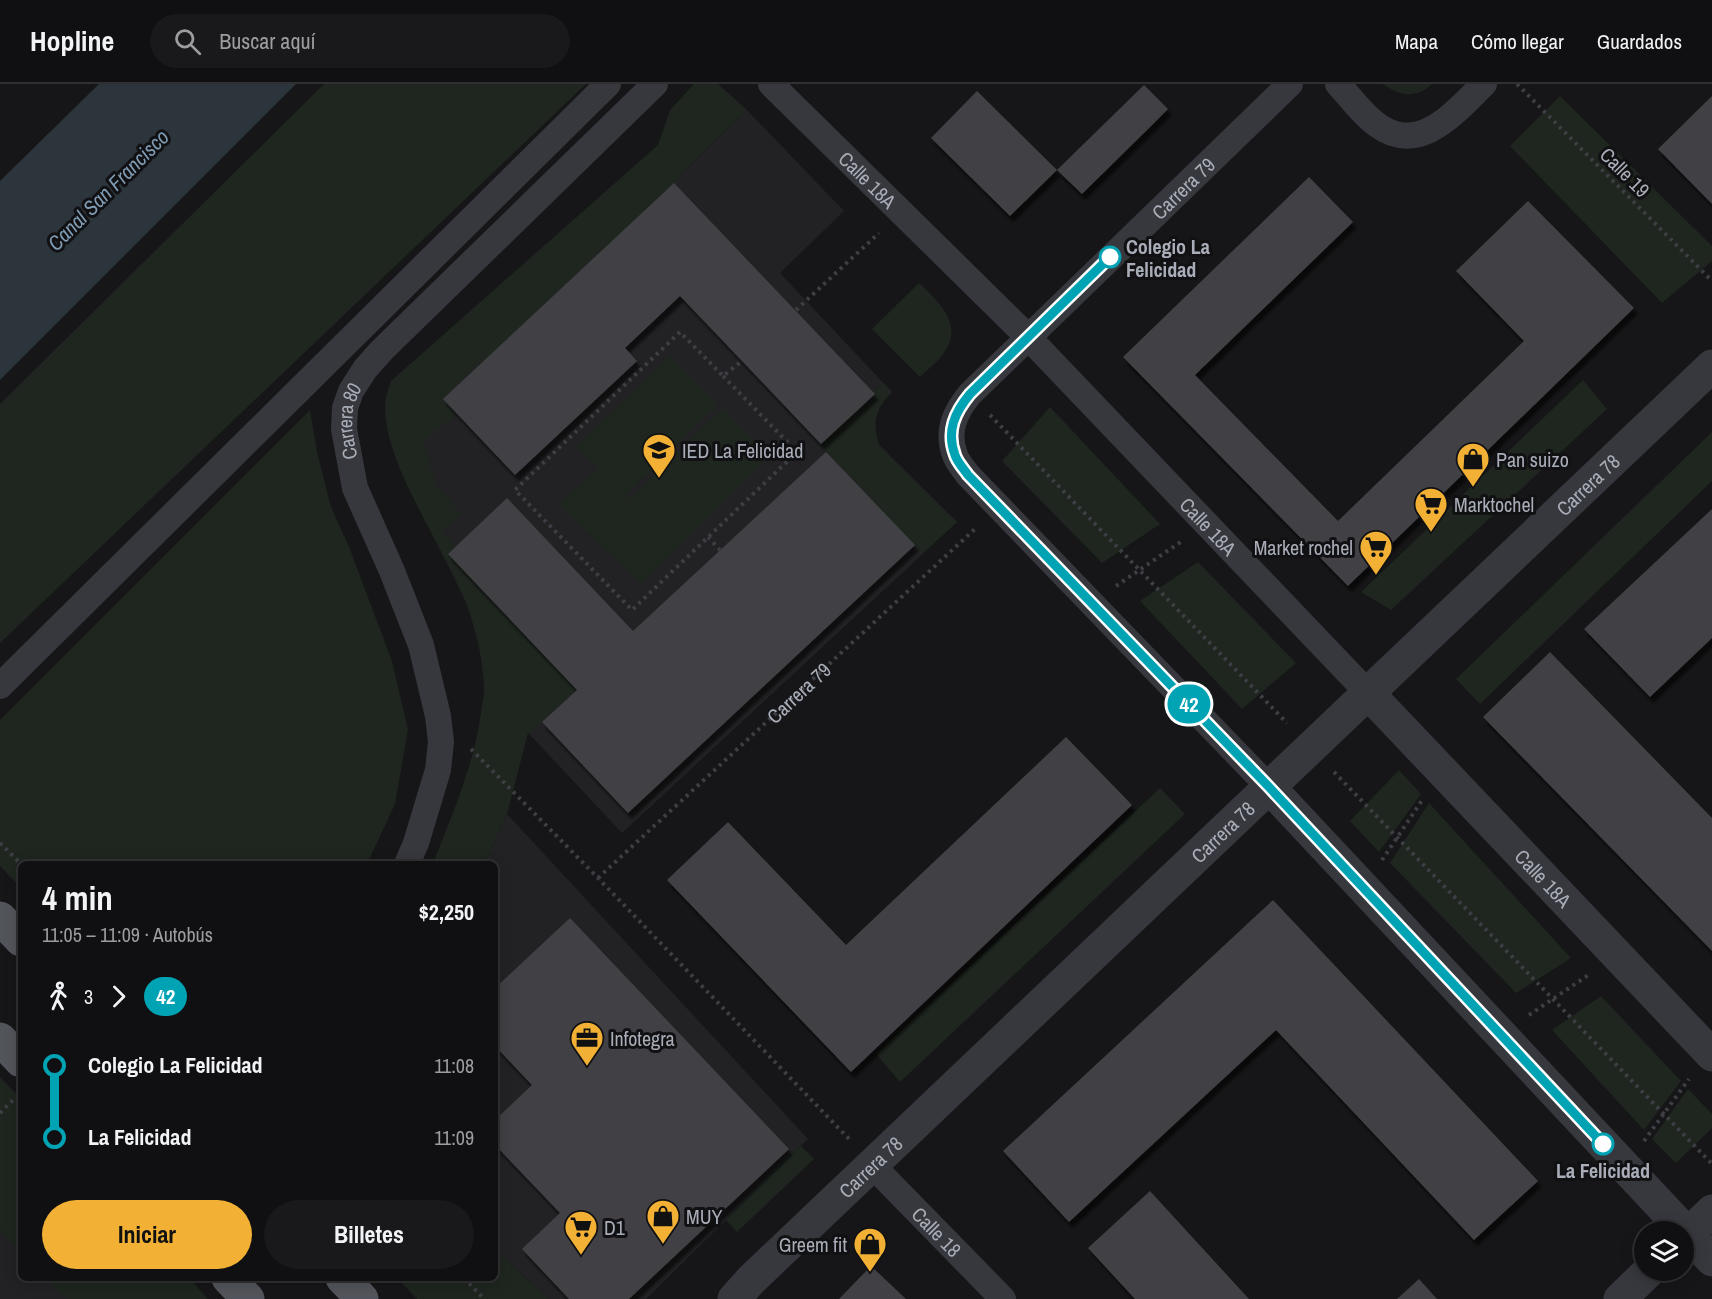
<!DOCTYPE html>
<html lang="es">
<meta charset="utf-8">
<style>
:root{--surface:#101012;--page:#19191b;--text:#f1f3f6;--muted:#9c9d9f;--line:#303032;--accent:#f2b134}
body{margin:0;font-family:"Archivo Narrow",sans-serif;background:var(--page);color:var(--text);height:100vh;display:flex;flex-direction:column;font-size:22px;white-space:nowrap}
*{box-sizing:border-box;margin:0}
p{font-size:20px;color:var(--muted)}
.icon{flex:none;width:33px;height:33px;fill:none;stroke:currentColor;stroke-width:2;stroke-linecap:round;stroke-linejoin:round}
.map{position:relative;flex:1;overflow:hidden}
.panel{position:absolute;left:18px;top:777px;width:480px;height:420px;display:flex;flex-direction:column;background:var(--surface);border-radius:9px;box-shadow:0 3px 15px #0003,0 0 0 2px var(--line)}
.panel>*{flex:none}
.badge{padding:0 12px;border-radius:20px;font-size:21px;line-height:39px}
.fabs{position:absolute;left:1634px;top:1137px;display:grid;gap:12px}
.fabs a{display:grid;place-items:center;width:60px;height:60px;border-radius:50%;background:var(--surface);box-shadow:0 3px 15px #0003,0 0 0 2px var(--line);font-size:30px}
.map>.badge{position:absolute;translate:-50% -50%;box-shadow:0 0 0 3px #fff}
.legs{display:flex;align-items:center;gap:9px;height:66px;padding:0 24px;font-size:20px}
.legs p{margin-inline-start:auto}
.head{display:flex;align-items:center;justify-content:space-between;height:102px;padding:0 24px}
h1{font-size:33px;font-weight:700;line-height:45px}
.action{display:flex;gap:12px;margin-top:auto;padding:12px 24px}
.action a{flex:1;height:69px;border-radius:36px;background:var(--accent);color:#111;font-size:24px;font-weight:700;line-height:69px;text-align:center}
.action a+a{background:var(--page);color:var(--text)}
ul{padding:0 24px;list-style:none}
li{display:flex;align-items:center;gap:21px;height:72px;font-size:22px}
li i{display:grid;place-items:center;width:9px;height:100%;margin:0 8px;background:currentColor}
li i::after{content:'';width:15px;height:15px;margin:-8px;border:4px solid;border-radius:50%;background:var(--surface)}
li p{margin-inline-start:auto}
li:first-child i{background:linear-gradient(#0000 50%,currentColor 0)}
li:last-child i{background:linear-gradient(currentColor 50%,#0000 0)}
header{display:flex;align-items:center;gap:36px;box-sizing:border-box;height:84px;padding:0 30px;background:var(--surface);border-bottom:2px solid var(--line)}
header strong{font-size:28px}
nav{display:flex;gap:33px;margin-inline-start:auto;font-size:21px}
.search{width:420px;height:54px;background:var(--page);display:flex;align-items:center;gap:15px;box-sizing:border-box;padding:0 21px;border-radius:33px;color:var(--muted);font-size:22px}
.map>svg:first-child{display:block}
.built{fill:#222225}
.green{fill:#1e261f}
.water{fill:#2c353c}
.building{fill:#404145;filter:url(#shadow)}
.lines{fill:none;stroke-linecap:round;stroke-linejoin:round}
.path{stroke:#3d3f44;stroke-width:4;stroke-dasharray:3 4.5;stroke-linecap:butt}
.minor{stroke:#37383d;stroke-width:26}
.tertiary{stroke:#37383d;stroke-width:33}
.primary{stroke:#53555c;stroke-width:33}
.line-1-casing{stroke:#fff;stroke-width:14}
.line-1{stroke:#00a3b4;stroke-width:9}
.stop-1-dot{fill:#fff;stroke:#00a3b4;stroke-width:3}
.labels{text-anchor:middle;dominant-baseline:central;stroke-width:6;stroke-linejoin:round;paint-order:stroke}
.street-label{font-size:20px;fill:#a8adb8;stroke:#111113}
.stop-label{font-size:20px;font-weight:bold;fill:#a8adb8;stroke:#111113;text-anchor:start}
.poi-label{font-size:20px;fill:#a8adb8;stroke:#111113;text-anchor:start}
.water-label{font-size:21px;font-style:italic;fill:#7f9bb3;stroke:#111113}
</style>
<header>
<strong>Hopline</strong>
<div class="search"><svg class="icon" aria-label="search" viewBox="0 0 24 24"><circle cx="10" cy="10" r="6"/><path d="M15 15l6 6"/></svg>Buscar aquí</div>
<nav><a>Mapa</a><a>Cómo llegar</a><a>Guardados</a></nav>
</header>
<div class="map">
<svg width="1712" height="1215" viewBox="0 0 1712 1215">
<defs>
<filter id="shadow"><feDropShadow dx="3.5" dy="6" stdDeviation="1.5" flood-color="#0009"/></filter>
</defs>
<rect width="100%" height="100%" fill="#161618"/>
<!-- built -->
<path class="built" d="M 747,26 L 844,127 L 780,189 L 892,308 L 881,320 L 875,334 L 875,348 L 879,361 L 957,438 L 622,749 L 485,603 L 479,561 L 467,520 L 400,385 L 388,348 L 386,314 L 391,297 L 683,88 Z
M 507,730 L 808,1055 L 646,1215 L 549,1215 L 495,1166 L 495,780 L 484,780 Z
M 0,1144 L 21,1166 L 21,1194 L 48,1194 L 68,1215 L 0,1215 Z"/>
<!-- green -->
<path class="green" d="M 324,0 L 586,0 L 0,559 L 0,320 Z
M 694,0 L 718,0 L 747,26 L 683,88 L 674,99 L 443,315 L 456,330 L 423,358 L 436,401 L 461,430 L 442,447 L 455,463 L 448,470 L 577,606 L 528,649 L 507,730 L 484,780 L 433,780 C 452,730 474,682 481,628 C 482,619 485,610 484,601 C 483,574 476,546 467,521 C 446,465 377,371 386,314 C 387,308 390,302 391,297 L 658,61 L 670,26 Z
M 1383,0 L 1432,0 C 1416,15 1400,12 1383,0 Z
M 1560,12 L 1712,162 L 1712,177 L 1662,219 L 1510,62 Z
M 919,199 C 939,218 965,241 943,270 C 937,279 927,286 920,293 L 872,245 Z
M 670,271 L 718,320 L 626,411 L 630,414 L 723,324 L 771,372 L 641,500 L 558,420 L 598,384 L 577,362 Z
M 1583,296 L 1607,325 L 1391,526 L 1361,508 Z
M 884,299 L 892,308 C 875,326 872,337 879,361 L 957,438 L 922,470 L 819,362 Z
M 1050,323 L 1160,440 L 1102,479 L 1002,377 Z
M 310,326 L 317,368 L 331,423 L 349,463 L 392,577 L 408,646 L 395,720 L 367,780 L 21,780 L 21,804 L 0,782 L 0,636 Z
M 1712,348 L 1712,397 L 1480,620 L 1456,595 Z
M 1198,478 L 1296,579 L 1242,625 L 1140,517 Z
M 1399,686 L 1421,710 L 1379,768 L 1350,737 Z
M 1160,704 L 1185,730 L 900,998 L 876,970 Z
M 1429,719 L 1571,874 L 1516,909 L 1390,779 Z
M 1601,912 L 1681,997 L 1644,1046 L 1552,946 Z
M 0,993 L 21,1015 L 21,1167 L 0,1145 Z
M 1688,1005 L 1712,1030 L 1712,1044 L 1676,1079 L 1652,1055 Z
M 801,1062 L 814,1075 L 737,1148 L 726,1136 Z
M 495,1166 L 549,1215 L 417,1215 L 397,1194 L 495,1194 Z
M 46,1194 L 189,1194 L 208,1215 L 66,1215 Z"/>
<!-- water -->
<path class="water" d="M 99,0 L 296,0 L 0,296 L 0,97 Z"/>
<!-- building -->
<path class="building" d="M 1144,1 L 1168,25 L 1146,47 L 1082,110 L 1057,86 L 1010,132 L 931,54 L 977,7 L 1057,86 Z
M 1712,12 L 1712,120 L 1658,65 Z
M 1309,93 L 1353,138 L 1195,291 L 1338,437 L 1524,257 L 1456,187 L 1528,117 L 1634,224 L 1348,502 L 1123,273 Z
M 674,99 L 875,310 L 821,360 L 680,212 L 625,264 L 637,277 L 515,391 L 443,315 Z
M 826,368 L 915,461 L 628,729 L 542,638 L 577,606 L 448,470 L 507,414 L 633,547 Z
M 1712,425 L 1712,554 L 1650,613 L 1584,545 Z
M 1550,568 L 1712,734 L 1712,867 L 1483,633 Z
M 1066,653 L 1132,721 L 851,988 L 667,796 L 728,738 L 846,861 Z
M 1273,816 L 1538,1097 L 1474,1156 L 1276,946 L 1069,1138 L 1003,1067 Z
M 570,834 L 789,1065 L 629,1215 L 569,1215 L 522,1165 L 560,1129 L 495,1061 L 495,1036 L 532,1001 L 495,962 L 495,904 Z
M 1150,1107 L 1249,1215 L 1135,1215 L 1088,1164 Z
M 871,1182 L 906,1215 L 839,1215 Z
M 1419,1195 L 1437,1215 L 1397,1215 Z"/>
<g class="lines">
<!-- path -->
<g class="path">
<path d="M 1517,0 L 1712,197"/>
<path d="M 796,226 L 879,149"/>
<path d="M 723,292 L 797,368 L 632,526 L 515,406 L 680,248 L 723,292 L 742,277"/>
<path d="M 990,331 L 1287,639"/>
<path d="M 708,453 L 720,466"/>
<path d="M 1116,502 L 1182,457"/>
<path d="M 471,665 L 598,794 L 850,1056"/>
<path d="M 1334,688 L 1712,1080"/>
<path d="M 0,759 L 21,780"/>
<path d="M 1382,776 L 1423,715"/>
<path id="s1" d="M 598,794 L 976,444"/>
<path d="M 1529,931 L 1590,890"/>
<path d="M 0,1029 L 13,1016"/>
<path d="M 1644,1057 L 1689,995"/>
<path d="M 464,1194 L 484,1215"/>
</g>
<!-- minor -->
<g class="minor">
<path id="s2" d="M 771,0 L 1028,253 L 1368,609"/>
<path d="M 1338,0 C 1350,13 1362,30 1376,40 C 1419,73 1455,28 1484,0"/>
<path d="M 0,602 L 608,0"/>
<path id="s3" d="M 1269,703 L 968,391 C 964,385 957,378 955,371 C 946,347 955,328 970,310 L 1290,0"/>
<path id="s4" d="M 407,780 L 416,759 L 438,686 L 441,658 L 438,632 L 421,561 L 392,487 L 355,404 L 344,345 L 345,324 L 351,307 L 365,285 L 382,266 L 655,0"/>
<path id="s5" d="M 872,1081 L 1003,1215"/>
</g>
<!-- tertiary -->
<g class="tertiary">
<path id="s6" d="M 1368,609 L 1712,971"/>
<path d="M 1269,703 L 1712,1176"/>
<path d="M 1683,1155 L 1712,1127"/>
<path id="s7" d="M 734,1215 L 751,1196 L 1712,282"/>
<path d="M 1620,1215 L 1650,1186"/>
</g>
<!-- primary -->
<path class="primary" d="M 0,834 L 21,856
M 0,955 L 21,977
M 228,1194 L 248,1215
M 342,1194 L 362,1215"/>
</g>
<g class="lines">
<!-- line-1 casing -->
<g class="line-1-casing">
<path id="line-1" d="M 1110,173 L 970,310 C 955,328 946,347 955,371 C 957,378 964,385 968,391 L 1269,703 L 1603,1060"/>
</g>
<!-- line-1 -->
<use href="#line-1" class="line-1"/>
</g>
<!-- icons -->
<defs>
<g id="school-pin" transform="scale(1.725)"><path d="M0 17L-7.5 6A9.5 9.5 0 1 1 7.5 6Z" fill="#f2b134" stroke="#111113"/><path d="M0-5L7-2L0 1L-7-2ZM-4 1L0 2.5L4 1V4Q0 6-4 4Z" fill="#111"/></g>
<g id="shop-pin" transform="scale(1.725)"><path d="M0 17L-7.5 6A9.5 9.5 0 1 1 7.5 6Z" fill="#f2b134" stroke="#111113"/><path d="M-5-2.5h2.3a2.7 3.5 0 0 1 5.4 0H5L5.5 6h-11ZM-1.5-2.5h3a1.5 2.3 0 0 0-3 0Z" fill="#111"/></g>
<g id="supermarket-pin" transform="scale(1.725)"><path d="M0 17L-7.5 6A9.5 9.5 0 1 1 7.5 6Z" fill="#f2b134" stroke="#111113"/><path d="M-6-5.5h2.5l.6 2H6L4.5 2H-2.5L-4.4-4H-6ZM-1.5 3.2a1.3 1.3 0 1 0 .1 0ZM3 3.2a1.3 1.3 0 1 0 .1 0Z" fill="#111"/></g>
<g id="office-pin" transform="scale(1.725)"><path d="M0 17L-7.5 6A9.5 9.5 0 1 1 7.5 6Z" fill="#f2b134" stroke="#111113"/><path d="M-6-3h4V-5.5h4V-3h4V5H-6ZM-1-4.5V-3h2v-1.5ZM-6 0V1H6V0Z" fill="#111"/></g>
</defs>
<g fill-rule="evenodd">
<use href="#school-pin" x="659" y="366"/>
<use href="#shop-pin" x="1473" y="375"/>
<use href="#supermarket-pin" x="1431" y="420"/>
<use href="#supermarket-pin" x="1376" y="463"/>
<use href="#office-pin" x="587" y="954"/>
<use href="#shop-pin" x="663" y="1132"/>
<use href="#supermarket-pin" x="581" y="1143"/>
<use href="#shop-pin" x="870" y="1160"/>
</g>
<!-- markers -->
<g class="stop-1-dot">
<circle cx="1110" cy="173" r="10"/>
<circle cx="1603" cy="1060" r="10"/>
</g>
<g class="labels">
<!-- street labels -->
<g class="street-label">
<text transform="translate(1625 88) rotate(45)">Calle 19</text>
<text stroke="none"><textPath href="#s2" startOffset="136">Calle 18A</textPath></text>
<text stroke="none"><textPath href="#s3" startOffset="820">Carrera 79</textPath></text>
<text stroke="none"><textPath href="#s4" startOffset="465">Carrera 80</textPath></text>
<text stroke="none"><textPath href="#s7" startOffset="1180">Carrera 78</textPath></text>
<text stroke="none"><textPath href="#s2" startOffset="622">Calle 18A</textPath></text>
<text stroke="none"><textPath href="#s1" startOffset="273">Carrera 79</textPath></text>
<text stroke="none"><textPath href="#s7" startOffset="676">Carrera 78</textPath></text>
<text stroke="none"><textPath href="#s6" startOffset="255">Calle 18A</textPath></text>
<text stroke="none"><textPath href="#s7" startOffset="190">Carrera 78</textPath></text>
<text stroke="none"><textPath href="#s5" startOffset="93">Calle 18</textPath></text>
</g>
<!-- stop labels -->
<g class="stop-label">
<text x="1126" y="162">Colegio La<tspan x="1126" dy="23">Felicidad</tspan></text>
<text x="1603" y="1086" text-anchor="middle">La Felicidad</text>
</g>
<!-- poi labels -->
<g class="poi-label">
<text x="682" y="366">IED La Felicidad</text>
<text x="1496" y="375">Pan suizo</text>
<text x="1454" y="420">Marktochel</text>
<text x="1353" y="463" text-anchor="end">Market rochel</text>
<text x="610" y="954">Infotegra</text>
<text x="686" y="1132">MUY</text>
<text x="604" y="1143">D1</text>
<text x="847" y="1160" text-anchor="end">Greem fit</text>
</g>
<!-- water labels -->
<g class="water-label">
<text transform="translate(108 106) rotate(-45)">Canal San Francisco</text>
</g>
</g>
</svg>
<div class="fabs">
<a><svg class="icon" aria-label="layers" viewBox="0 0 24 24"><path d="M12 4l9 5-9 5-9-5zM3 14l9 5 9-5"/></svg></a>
</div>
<b class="badge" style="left:1189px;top:620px;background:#00a3b4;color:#fff">42</b>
<section class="panel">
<div class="head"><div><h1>4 min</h1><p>11:05 – 11:09 · Autobús</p></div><b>$2,250</b></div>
<div class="legs"><svg class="icon" aria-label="walk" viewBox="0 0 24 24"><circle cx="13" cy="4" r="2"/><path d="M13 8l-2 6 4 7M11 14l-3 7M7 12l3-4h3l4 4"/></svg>3<svg class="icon" aria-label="forward" viewBox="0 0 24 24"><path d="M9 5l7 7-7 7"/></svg><b class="badge" style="background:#00a3b4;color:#fff">42</b></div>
<ul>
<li><i style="color:#00a3b4"></i><b>Colegio La Felicidad</b><p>11:08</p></li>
<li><i style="color:#00a3b4"></i><b>La Felicidad</b><p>11:09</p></li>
</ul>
<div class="action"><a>Iniciar</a><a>Billetes</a></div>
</section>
</div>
